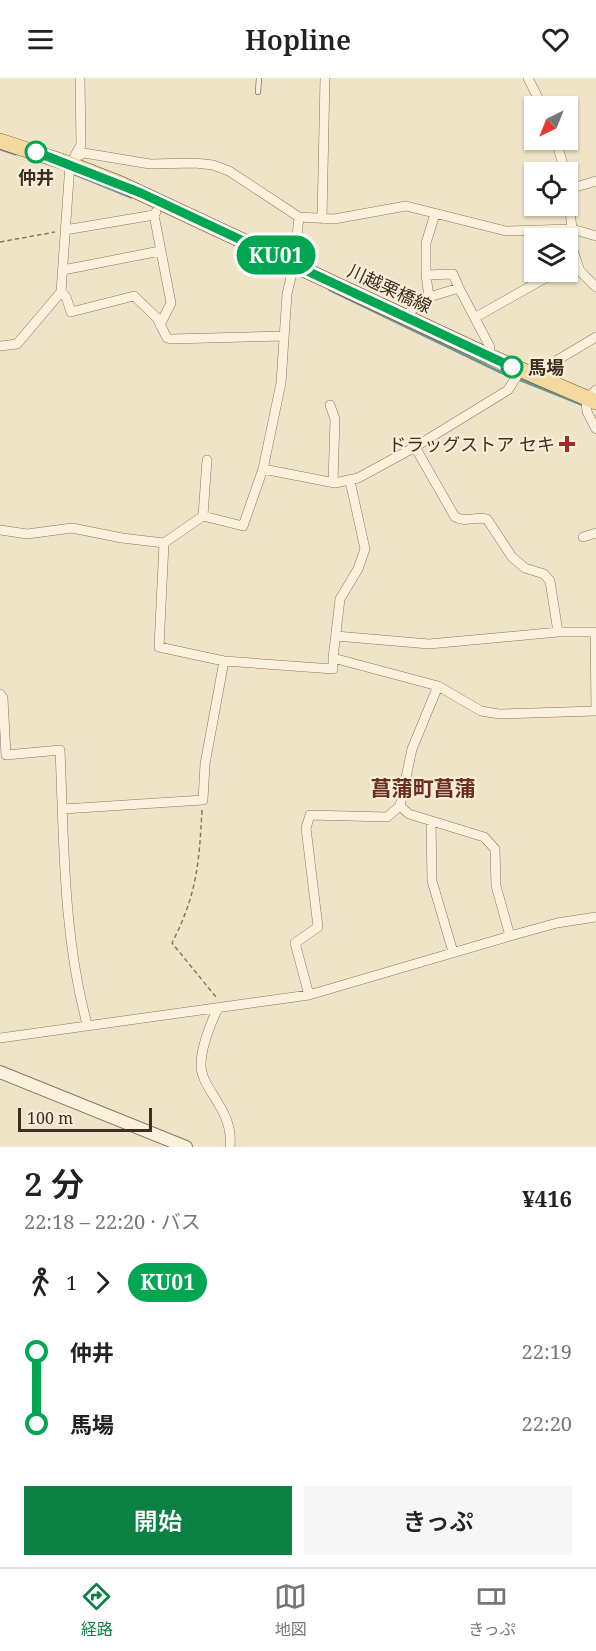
<!DOCTYPE html>
<html lang="ja">
<meta charset="utf-8">
<style>
:root{--surface:#fff;--page:#f6f6f6;--text:#222;--muted:#767676;--line:#e0e0e0;--accent:#0b8043}
body{margin:0;font-family:"Noto Serif","Noto Sans JP",serif;background:var(--page);color:var(--text);height:100vh;display:flex;flex-direction:column;font-size:22px;white-space:nowrap}
*{box-sizing:border-box;margin:0}
p{font-size:20px;color:var(--muted)}
.icon{flex:none;width:33px;height:33px;fill:none;stroke:currentColor;stroke-width:2;stroke-linecap:round;stroke-linejoin:round}
.map{position:relative;height:1069px;overflow:hidden}
.sheet{display:flex;flex-direction:column;background:var(--surface);flex:1}
.sheet>*{flex:none}
.badge{padding:0 12px;border-radius:20px;font-size:21px;line-height:39px}
.needle{width:39px;rotate:223deg}
.fabs{position:absolute;left:524px;top:18px;display:grid;gap:12px}
.fabs a{display:grid;place-items:center;width:54px;height:54px;border-radius:0px;background:var(--surface);box-shadow:0 2px 4px #0004;font-size:30px}
.scale{position:absolute;left:18px;bottom:15px;width:134px;box-sizing:border-box;padding-left:6px;border:3px solid #3d2e20;border-top:0;font-size:16px;line-height:21px;white-space:nowrap;color:#3d2e20;-webkit-text-stroke:4px #f7eed8;paint-order:stroke}
.map>.badge{position:absolute;translate:-50% -50%;box-shadow:0 0 0 3px #fff}
.legs{display:flex;align-items:center;gap:9px;height:66px;padding:0 24px;font-size:20px}
.legs p{margin-inline-start:auto}
.summary{display:flex;align-items:center;justify-content:space-between;height:102px;padding:0 24px}
h1{font-size:33px;font-weight:600;line-height:45px}
.cta{display:flex;gap:12px;margin-top:auto;padding:12px 24px}
.cta a{flex:1;height:69px;border-radius:0px;background:var(--accent);color:#fff;font-size:24px;font-weight:600;line-height:69px;text-align:center}
.cta a+a{background:var(--page);color:var(--text)}
ul{padding:0 24px;list-style:none}
li{display:flex;align-items:center;gap:21px;height:72px;font-size:22px}
li i{display:grid;place-items:center;width:9px;height:100%;margin:0 8px;background:currentColor}
li i::after{content:'';width:15px;height:15px;margin:-8px;border:4px solid;border-radius:50%;background:var(--surface)}
li p{margin-inline-start:auto}
li:first-child i{background:linear-gradient(#0000 50%,currentColor 0)}
li:last-child i{background:linear-gradient(currentColor 50%,#0000 0)}
header{display:flex;justify-content:space-between;align-items:center;height:78px;padding:0 24px;background:var(--surface);font-size:27px;font-weight:600}
.tab-bar{display:flex;justify-content:space-around;align-items:center;height:84px;border-top:2px solid var(--line);background:var(--surface);font-size:16px;color:var(--muted)}
.tab-bar a{display:grid;justify-items:center;gap:3px}
.tab-bar .current{color:var(--accent)}
.map>svg:first-child{display:block}
.lines{fill:none;stroke-linecap:round;stroke-linejoin:round}
.stream{stroke:#6f938a;stroke-width:3}
.service-casing{stroke:#8d765c;stroke-width:6}
.minor-casing{stroke:#8d765c;stroke-width:10}
.tertiary-casing{stroke:#8d765c;stroke-width:14}
.primary-casing{stroke:#5b4430;stroke-width:16}
.path{stroke:#8d765c;stroke-width:1.5;stroke-dasharray:4.5 3;stroke-linecap:butt}
.service{stroke:#faf1dc;stroke-width:4.5}
.minor{stroke:#faf1dc;stroke-width:9}
.tertiary{stroke:#faf1dc;stroke-width:12}
.primary{stroke:#f3d9a0;stroke-width:15}
.line-1-casing{stroke:#fff;stroke-width:14}
.line-1{stroke:#00a651;stroke-width:9}
.stop-1-dot{fill:#fff;stroke:#00a651;stroke-width:3}
.poi-dot{fill:#9e2a2b;stroke:#f7eed8;stroke-width:2}
.labels{text-anchor:middle;dominant-baseline:central;stroke-width:4.5;stroke-linejoin:round;paint-order:stroke}
.stop-label{font-size:18px;font-weight:bold;fill:#3d2e20;stroke:#f7eed8}
.street-label{font-size:18px;fill:#3d2e20;stroke:#f7eed8}
.poi-label{font-size:18px;fill:#3d2e20;stroke:#f7eed8;text-anchor:end}
.quarter-label{font-size:21px;font-weight:bold;fill:#6b2e1e;stroke:#f7eed8}
</style>
<header><svg class="icon" aria-label="menu" viewBox="0 0 24 24"><path d="M4 6h16M4 12h16M4 18h16"/></svg>Hopline<svg class="icon" aria-label="heart" viewBox="0 0 24 24"><path d="M12 20l-8-8c-3-5 5-10 8-4 3-6 11-1 8 4z"/></svg></header>
<div class="map">
<svg width="596" height="1069" viewBox="0 0 596 1069">
<rect width="100%" height="100%" fill="#f0e4c8"/>
<g class="lines">
<!-- stream -->
<path class="stream" d="M 0,71 L 16,76
M 70,94 L 131,119
M 330,212 L 498,293 L 586,328"/>
<!-- service casing -->
<g class="service-casing">
<path id="service" d="M 258,14 L 259,0"/>
</g>
<!-- minor casing -->
<g class="minor-casing">
<path id="minor" d="M 528,0 L 542,28
M 556,62 L 565,94
M 78,78 L 84,75 L 150,86 L 195,85 L 213,87 L 229,93 L 299,139 L 334,141 L 406,128 L 506,153 L 572,151 L 596,158
M 567,104 L 572,151
M 569,111 L 596,103
M 154,137 L 171,225 L 160,247
M 322,141 L 325,0
M 65,152 L 154,137 L 156,134
M 566,152 L 580,193 L 596,209
M 63,192 L 160,173
M 426,197 L 426,165 L 435,136
M 459,210 L 490,269 L 489,278
M 61,214 L 66,219 L 71,234 L 134,218 L 157,240 L 167,260 L 171,261 L 284,258
M 404,238 L 429,219 L 459,210 L 453,196 L 426,197 L 429,219
M 476,239 L 556,194
M 0,268 L 17,266 L 61,214 L 70,86 L 81,67 L 80,0
M 535,299 L 539,293 L 596,259
M 596,312 L 586,321 L 587,334 L 596,351
M 330,327 L 335,341 L 333,404
M 415,369 L 455,439 C 465,445 476,438 487,441 L 512,479 L 525,490 L 544,496 L 550,503 L 558,554 L 596,554
M 263,391 L 335,405 L 358,400 L 415,369 L 508,312 L 520,293
M 203,438 L 207,382
M 0,452 L 27,456 L 72,450 L 122,460 L 164,465 L 159,569 L 224,583 L 333,591 L 333,580 L 438,608 L 481,633 L 499,636 L 596,633
M 583,459 L 596,455
M 164,465 L 203,438 L 243,448 L 263,391 L 281,305 L 287,216 L 294,186 L 299,139
M 595,554 L 596,632
M 336,558 L 429,566 L 558,554
M 333,580 L 340,521 L 358,491 L 365,471 L 350,403
M 438,608 L 412,671 L 400,728 L 409,736 L 484,759 L 495,771 L 496,808 L 510,858
M 0,616 L 3,620 L 6,677 L 60,672 C 64,763 63,857 87,946
M 63,731 L 203,722 L 205,686 L 224,583
M 431,743 L 432,803 L 453,874
M 309,917 L 295,865 L 318,849 L 306,750 L 310,737 L 387,739 L 400,728
M 218,930 C 210,947 201,968 201,987 C 201,1012 234,1031 230,1069
M 0,960 L 309,917 L 510,858 L 557,845 L 596,839"/>
</g>
<!-- tertiary casing -->
<g class="tertiary-casing">
<path id="tertiary" d="M 0,994 L 186,1069"/>
</g>
<!-- primary casing -->
<g class="primary-casing">
<path id="primary" d="M 0,63 L 70,86 L 121,106 L 489,278 L 596,324"/>
</g>
<!-- path -->
<path class="path" d="M 0,164 L 55,154
M 202,732 C 199,786 197,816 172,865 L 216,919"/>
<!-- service -->
<use href="#service" class="service"/>
<!-- minor -->
<use href="#minor" class="minor"/>
<!-- tertiary -->
<use href="#tertiary" class="tertiary"/>
<!-- primary -->
<use href="#primary" class="primary"/>
</g>
<g class="lines">
<!-- line-1 casing -->
<g class="line-1-casing">
<path id="line-1" d="M 36,74 L 141,115 L 512,289"/>
</g>
<!-- line-1 -->
<use href="#line-1" class="line-1"/>
</g>
<!-- markers -->
<g class="stop-1-dot">
<circle cx="36" cy="74" r="10"/>
<circle cx="512" cy="289" r="10"/>
</g>
<path class="poi-dot" d="M564 357h6v6h6v6h-6v6h-6v-6h-6v-6h6z"/>
<g class="labels">
<!-- stop labels -->
<g class="stop-label">
<text x="36" y="99">仲井</text>
<text x="528" y="289" text-anchor="start">馬場</text>
</g>
<!-- street labels -->
<g class="street-label">
<text transform="translate(390 210) rotate(25)">川越栗橋線</text>
</g>
<!-- poi labels -->
<g class="poi-label">
<text x="555" y="366">ドラッグストア セキ</text>
</g>
<!-- quarter labels -->
<g class="quarter-label">
<text x="423" y="710">菖蒲町菖蒲</text>
</g>
</g>
</svg>
<div class="fabs">
<a><svg class="needle" viewBox="-14 -14 28 28"><path d="M0-13l5 13h-10z" fill="#e53935"/><path d="M0 13l5-13h-10z" fill="#767676"/></svg></a>
<a><svg class="icon" aria-label="locate" viewBox="0 0 24 24"><circle cx="12" cy="12" r="6"/><path d="M12 2v4M12 18v4M2 12h4M18 12h4"/></svg></a>
<a><svg class="icon" aria-label="layers" viewBox="0 0 24 24"><path d="M12 4l9 5-9 5-9-5zM3 14l9 5 9-5"/></svg></a>
</div>
<div class="scale">100 m</div>
<b class="badge" style="left:276px;top:177px;background:#00a651;color:#fff">KU01</b>
</div>
<section class="sheet">
<div class="summary"><div><h1>2 分</h1><p>22:18 – 22:20 · バス</p></div><b>¥416</b></div>
<div class="legs"><svg class="icon" aria-label="walk" viewBox="0 0 24 24"><circle cx="13" cy="4" r="2"/><path d="M13 8l-2 6 4 7M11 14l-3 7M7 12l3-4h3l4 4"/></svg>1<svg class="icon" aria-label="forward" viewBox="0 0 24 24"><path d="M9 5l7 7-7 7"/></svg><b class="badge" style="background:#00a651;color:#fff">KU01</b></div>
<ul>
<li><i style="color:#00a651"></i><b>仲井</b><p>22:19</p></li>
<li><i style="color:#00a651"></i><b>馬場</b><p>22:20</p></li>
</ul>
<div class="cta"><a>開始</a><a>きっぷ</a></div>
</section>
<nav class="tab-bar">
<a class="current"><svg class="icon" aria-label="directions" viewBox="0 0 24 24"><path d="M12 3l9 9-9 9-9-9zM9 14v-3h6M13 9l2 2-2 2"/></svg>経路</a>
<a><svg class="icon" aria-label="map" viewBox="0 0 24 24"><path d="M3 6l6-2 6 2 6-2v14l-6 2-6-2-6 2zM9 4v14M15 6v14"/></svg>地図</a>
<a><svg class="icon" aria-label="tickets" viewBox="0 0 24 24"><path d="M3 7h18v10H3zM15 7v10"/></svg>きっぷ</a>
</nav>
